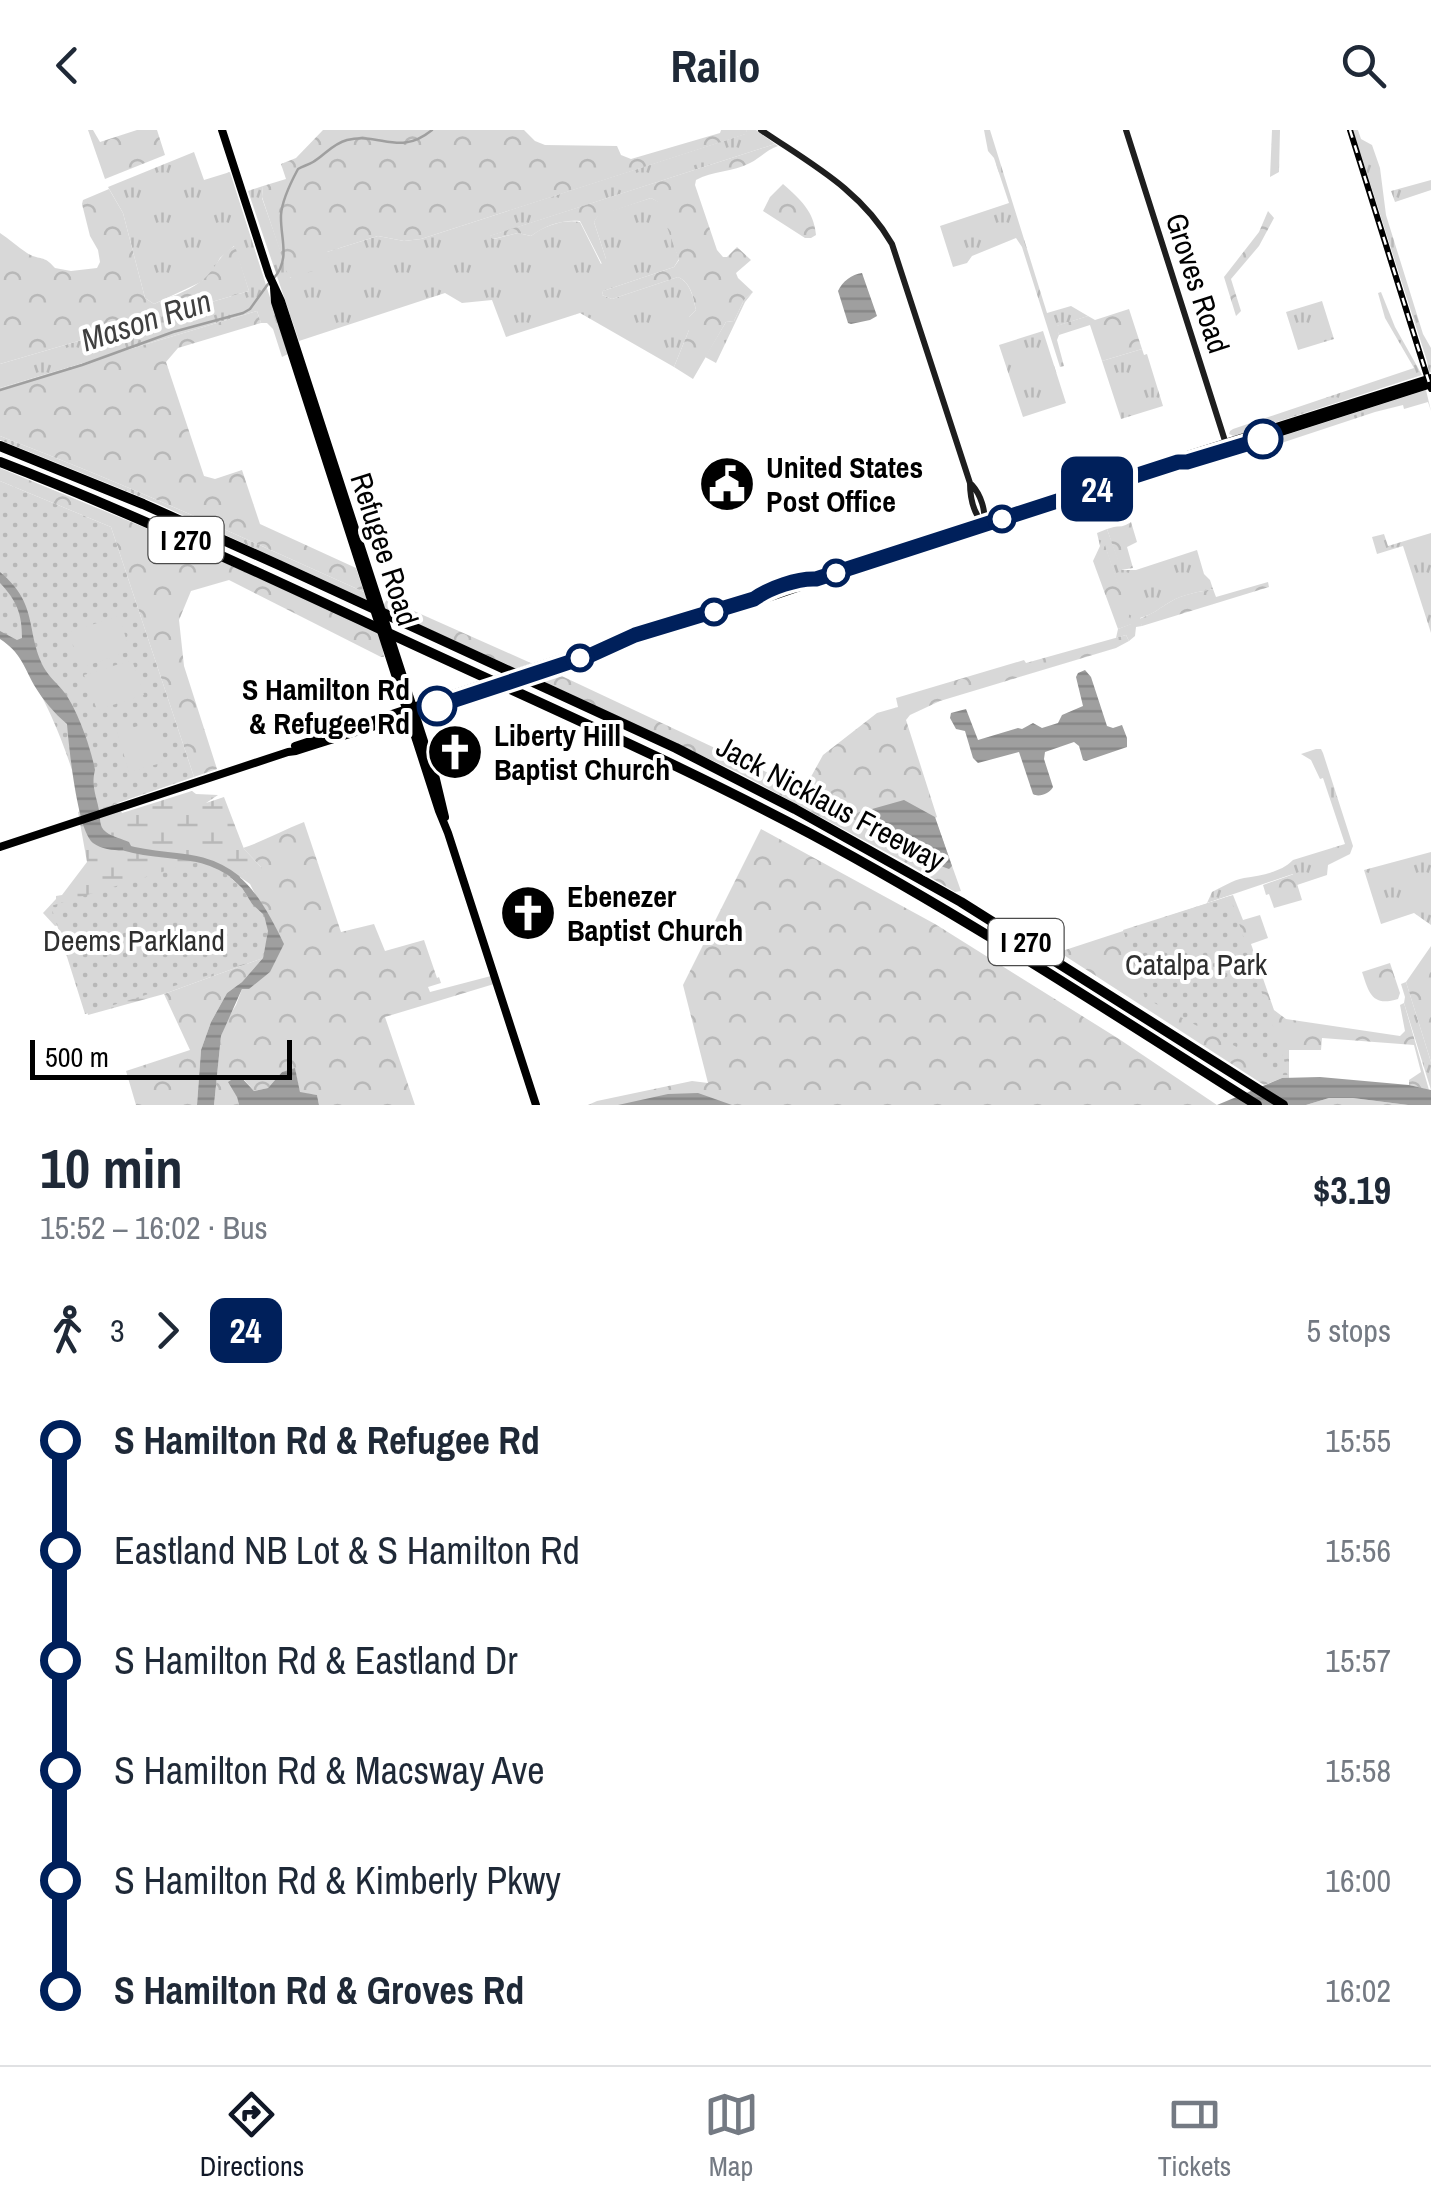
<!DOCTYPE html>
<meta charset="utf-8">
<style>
:root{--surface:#fff;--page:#f6f6f7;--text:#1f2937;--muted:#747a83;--line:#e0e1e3;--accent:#111827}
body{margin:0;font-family:"Archivo Narrow",sans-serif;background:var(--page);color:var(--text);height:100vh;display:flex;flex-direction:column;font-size:38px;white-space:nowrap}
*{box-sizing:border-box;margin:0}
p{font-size:32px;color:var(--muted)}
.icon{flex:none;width:55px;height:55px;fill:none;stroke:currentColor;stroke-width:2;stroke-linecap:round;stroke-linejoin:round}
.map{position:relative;height:975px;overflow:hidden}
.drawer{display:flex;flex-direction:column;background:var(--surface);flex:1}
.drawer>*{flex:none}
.badge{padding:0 20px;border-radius:15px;font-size:35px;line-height:65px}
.scale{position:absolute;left:30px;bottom:25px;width:262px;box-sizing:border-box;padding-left:10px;border:5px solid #000;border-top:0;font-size:28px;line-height:35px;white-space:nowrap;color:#000;-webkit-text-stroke:8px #fff;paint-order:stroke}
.map>.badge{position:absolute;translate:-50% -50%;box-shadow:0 0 0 5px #fff}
.legs{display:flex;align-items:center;gap:15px;height:110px;padding:0 40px;font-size:32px}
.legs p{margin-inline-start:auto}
.head{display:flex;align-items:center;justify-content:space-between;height:170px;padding:0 40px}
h1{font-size:55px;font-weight:700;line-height:75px}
ul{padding:0 40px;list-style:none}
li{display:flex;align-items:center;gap:35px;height:110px;font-size:38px}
li i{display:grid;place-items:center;width:15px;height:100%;margin:0 12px;background:currentColor}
li i::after{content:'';width:25px;height:25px;margin:-12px;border:8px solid;border-radius:50%;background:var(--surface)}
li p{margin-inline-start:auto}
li:first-child i{background:linear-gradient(#0000 50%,currentColor 0)}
li:last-child i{background:linear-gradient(currentColor 50%,#0000 0)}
header{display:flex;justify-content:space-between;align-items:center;height:130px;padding:0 40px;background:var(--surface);font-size:45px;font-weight:700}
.tabs{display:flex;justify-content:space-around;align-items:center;height:140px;border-top:2px solid var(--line);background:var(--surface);font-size:28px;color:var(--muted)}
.tabs a{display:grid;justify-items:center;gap:5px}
.tabs .active{color:var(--accent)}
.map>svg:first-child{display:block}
.grass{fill:url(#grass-tufts)}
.forest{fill:url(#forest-crowns)}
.wetland{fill:url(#wetland-marsh)}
.park{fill:url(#park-dots)}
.pitch{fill:#d8d8d8}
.water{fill:url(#water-rules)}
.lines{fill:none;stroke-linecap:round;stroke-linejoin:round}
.stream{stroke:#9f9f9f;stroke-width:2.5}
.river{stroke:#9f9f9f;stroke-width:6}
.secondary{stroke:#1e1e1e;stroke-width:6}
.primary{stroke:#000;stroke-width:8}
.highway{stroke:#000;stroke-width:10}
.rail-casing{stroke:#000;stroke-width:6}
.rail{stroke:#fff;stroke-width:2.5;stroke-dasharray:8;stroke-linecap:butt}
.line-1-casing{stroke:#fff;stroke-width:22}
.line-1{stroke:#00205b;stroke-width:15}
.stop-1-dot{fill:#fff;stroke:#00205b;stroke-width:5}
.labels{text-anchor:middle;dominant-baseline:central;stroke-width:8;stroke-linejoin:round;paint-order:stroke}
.shield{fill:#fff;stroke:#4c4c4c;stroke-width:2.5}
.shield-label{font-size:28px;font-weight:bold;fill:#000}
.street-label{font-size:30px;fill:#000;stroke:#fff}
.poi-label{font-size:30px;font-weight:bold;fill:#000;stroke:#fff;text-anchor:start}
.stop-label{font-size:30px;font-weight:bold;fill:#000;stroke:#fff;text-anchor:end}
.park-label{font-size:30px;fill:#2f2f2f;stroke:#fff}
.water-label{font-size:32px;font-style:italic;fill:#404040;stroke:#fff}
</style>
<header><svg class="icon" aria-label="back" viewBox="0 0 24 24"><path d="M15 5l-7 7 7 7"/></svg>Railo<svg class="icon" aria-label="search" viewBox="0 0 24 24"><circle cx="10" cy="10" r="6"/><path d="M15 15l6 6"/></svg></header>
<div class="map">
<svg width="1431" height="975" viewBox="0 0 1431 975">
<defs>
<pattern id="grass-tufts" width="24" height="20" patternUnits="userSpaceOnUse" patternTransform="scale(2.5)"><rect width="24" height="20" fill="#d8d8d8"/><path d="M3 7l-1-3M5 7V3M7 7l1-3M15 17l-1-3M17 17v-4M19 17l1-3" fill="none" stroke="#b8b8b8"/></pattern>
<pattern id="forest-crowns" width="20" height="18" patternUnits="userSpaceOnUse" patternTransform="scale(2.5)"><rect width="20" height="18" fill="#d8d8d8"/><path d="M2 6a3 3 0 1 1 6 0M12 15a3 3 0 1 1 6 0" fill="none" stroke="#b8b8b8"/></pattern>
<pattern id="wetland-marsh" width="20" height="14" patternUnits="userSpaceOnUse" patternTransform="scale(2.5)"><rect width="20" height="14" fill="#d8d8d8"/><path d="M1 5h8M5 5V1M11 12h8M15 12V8" fill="none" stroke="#b8b8b8"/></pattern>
<pattern id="park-dots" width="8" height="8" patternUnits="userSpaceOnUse" patternTransform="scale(2.5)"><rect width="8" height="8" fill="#d8d8d8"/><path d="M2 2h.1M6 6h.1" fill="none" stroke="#b8b8b8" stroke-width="1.8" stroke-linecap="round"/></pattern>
<pattern id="water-rules" width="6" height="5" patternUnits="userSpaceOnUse" patternTransform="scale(2.5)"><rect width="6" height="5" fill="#9f9f9f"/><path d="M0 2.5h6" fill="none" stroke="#878787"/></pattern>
</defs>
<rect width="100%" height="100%" fill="#fff"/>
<!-- grass -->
<path class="grass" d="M 747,0 L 756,0 L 775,14 L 490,106 L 494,109 L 518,103 L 531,106 C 544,96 563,89 580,92 L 601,134 L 606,129 L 594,92 L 598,85 L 651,68 L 659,72 L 679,129 L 674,137 L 603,161 L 602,165 L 612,169 L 678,147 C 691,153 693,167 696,180 L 689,187 L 689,200 L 674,237 L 580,183 L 506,207 L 492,170 L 462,173 L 445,163 L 299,211 L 248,61 L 263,56 L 262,68 L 290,148 L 327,122 L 378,106 L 404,111 L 421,109 L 745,4 Z
M 984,0 L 990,0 L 1047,183 L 1071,176 L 1088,186 L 1057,196 L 1059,205 L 1057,210 L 1064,236 L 1060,237 L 1022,117 L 1016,108 L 972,126 L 967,133 L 953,137 L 940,96 L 1009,73 L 994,28 L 988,21 Z
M 1353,0 L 1358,0 L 1361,9 L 1372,15 L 1380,38 L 1386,85 L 1423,204 L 1431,218 L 1431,242 L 1429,243 L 1427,231 Z
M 194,22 L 204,50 L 230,42 L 288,224 L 282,227 L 273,199 L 267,193 L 261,193 L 257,181 L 0,258 L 0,234 L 249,161 L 234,116 L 220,128 L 213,141 L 201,152 L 154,174 L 145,168 L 123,83 L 108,57 Z
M 1431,50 L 1431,60 L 1395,72 L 1391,61 Z
M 753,162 L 745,172 L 716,233 L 705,227 L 726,192 L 734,191 L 744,170 Z
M 1381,162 L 1395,197 L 1422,245 L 1234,306 L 1229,304 L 1230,301 L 1233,299 L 1414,238 L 1385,188 L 1378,163 Z
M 1322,171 L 1334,209 L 1298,220 L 1286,182 Z
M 1043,201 L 1066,273 L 1023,287 L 999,215 Z
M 1142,219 L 1144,225 L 1147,224 L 1163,276 L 1121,289 L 1102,231 Z
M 1426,260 L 1431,281 L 1428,272 L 1404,279 L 1403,275 L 1375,282 L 1239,327 L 1237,325 L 1239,320 Z
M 0,306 C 124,353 244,408 364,462 L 367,470 L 156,373 L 0,310 Z
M 1107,399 L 1122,440 L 1136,440 L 1197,420 L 1204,444 L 1210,450 L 1213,459 C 1199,462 1183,464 1170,472 C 1158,479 1156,483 1140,488 L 1142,496 L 1136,497 L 1135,506 L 1129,511 L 1126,505 L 1116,508 L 1118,499 L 1131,494 L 1105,416 L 1100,416 L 1097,403 Z
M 1431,403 L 1431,503 L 1403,416 L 1377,424 L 1372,407 L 1384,404 L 1388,416 Z
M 1316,619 L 1321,619 L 1323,623 L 1353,716 L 1350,724 L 1328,735 L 1327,745 L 1297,755 L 1293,744 L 1207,773 L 1212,762 C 1222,757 1233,750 1244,748 C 1261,745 1280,743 1293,730 L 1345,714 L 1323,648 L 1320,649 L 1311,630 L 1301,624 Z
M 1431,722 L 1431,795 L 1414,783 L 1381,794 L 1364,740 Z
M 1406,852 L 1431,932 L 1431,960 L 1404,873 L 1405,867 L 1401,854 Z"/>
<!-- forest -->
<path class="forest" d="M 88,0 L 93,0 L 100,12 L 137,0 L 157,0 L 165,25 L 105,49 Z
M 323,0 L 524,0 L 535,11 L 545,15 L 617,16 L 621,25 L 631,29 L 720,3 L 721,0 L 747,0 L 746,4 L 421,109 L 404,111 L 378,106 L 327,122 L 330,136 L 289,148 L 262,67 L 263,56 L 286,49 L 281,34 L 296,28 Z
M 1272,0 L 1280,0 L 1279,42 L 1270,47 Z
M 775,14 L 778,16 C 765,21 760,28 750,33 C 733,42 712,41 696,50 L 695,55 L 717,120 L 723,127 L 727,127 L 737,117 L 751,130 L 736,143 L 738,148 L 753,162 L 744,170 L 734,191 L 726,192 L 693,249 L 674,237 L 689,200 L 689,187 L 696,180 C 693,166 691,153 678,147 L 612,169 L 602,165 L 603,161 L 674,137 L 679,130 L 658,72 L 651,68 L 598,86 L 594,92 L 606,129 L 606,137 L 602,134 L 580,91 C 563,89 544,96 531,106 L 518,103 L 493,109 L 489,106 Z
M 783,54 C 800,69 814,81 816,105 L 811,108 L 805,108 L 763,81 L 770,67 Z
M 109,59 L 123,83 L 145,168 L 154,174 C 169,167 187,162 200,152 C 215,142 218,124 235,116 L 249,161 L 0,234 L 0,103 C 9,109 18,117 27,123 C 40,131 43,124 55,138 L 71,141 L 97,138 L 100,132 L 98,120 L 90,106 L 82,74 L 83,70 Z
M 1268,81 L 1274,88 L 1259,116 L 1231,149 L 1241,181 L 1236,186 L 1224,147 L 1259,102 Z
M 1129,179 L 1142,219 L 1102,231 L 1090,195 L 1059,205 L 1056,196 L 1088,186 L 1095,190 Z
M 257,181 L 261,193 L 178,218 L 166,232 L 204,346 L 215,349 L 242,340 L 260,394 L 356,438 L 364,462 C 244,408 124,353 0,306 L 0,258 Z
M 0,338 L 170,408 L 380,503 L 384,527 L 381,527 L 229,450 L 191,461 L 179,490 L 184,536 L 217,639 L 194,647 L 111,397 L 0,351 Z
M 1131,392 L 1137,412 L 1127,417 L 1133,438 L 1121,440 L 1107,399 Z
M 1105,415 L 1132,494 L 1118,499 L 1093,431 L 1100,416 Z
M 1268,452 L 1269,457 L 1142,496 L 1139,489 C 1155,483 1158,479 1170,472 C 1182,464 1199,462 1213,459 L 1216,467 Z
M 387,469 L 533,534 L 517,539 L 382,478 Z
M 1126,505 L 1129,511 L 1116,518 L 940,571 L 910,585 L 906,590 L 937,687 L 935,688 L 961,761 L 955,762 L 906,733 L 739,643 L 534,547 L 551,541 L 798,657 L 807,654 L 823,625 L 877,583 L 898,577 L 896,568 L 1024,530 L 1026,533 Z
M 304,692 L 341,802 L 374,794 L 385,821 L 424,810 L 437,848 L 439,847 L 441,853 L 428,857 L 430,862 L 491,846 L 494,854 L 385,887 L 415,975 L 319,975 L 317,965 L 300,963 L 295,939 L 282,942 L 268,958 L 254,961 L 240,945 L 237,967 L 239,975 L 214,975 L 221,906 L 227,890 L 236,875 L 242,859 L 270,842 L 257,768 L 250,754 L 237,745 L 261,737 L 243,718 C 264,711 283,700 304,692 Z
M 761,699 L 935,794 L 1119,909 L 1217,975 L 588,975 L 597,971 L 692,951 L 708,953 L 683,855 Z
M 1294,744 L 1302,770 L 1274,778 L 1269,764 L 1266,765 L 1263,755 Z
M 1233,765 L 1243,790 L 1260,785 L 1268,808 L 1251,814 L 1274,880 L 1286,889 L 1400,906 L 1405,901 L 1400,875 L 1404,873 L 1429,960 L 1409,955 L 1409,950 L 1421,942 L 1414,915 L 1322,908 L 1321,920 L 1289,920 L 1289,948 L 1282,948 L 1264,955 L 1059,822 Z
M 1431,816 L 1431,932 L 1406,852 Z
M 263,828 L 242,852 L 227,863 L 211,892 L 201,920 L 197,975 L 136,975 L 126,941 L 190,920 L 164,864 Z
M 1390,833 L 1400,863 L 1398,869 C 1372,877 1369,863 1362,842 Z
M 1329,968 L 1353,968 L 1408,975 L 1306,975 Z"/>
<!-- wetland -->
<path class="wetland" d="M 192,661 L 196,664 L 218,665 L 206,673 L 224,667 L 244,719 L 262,738 L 231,747 L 263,828 L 164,864 L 88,885 L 62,795 L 55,796 L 43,783 L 56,769 L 56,766 L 62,765 L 87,732 L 78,682 L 116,670 L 122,683 Z"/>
<!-- park -->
<path class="park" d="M 0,351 L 111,397 L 194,647 L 85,684 C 71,632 54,583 25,537 C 18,525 12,515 0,507 Z
M 204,732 L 225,743 L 242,758 L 252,774 L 266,784 L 268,801 L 263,828 L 85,884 L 51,776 L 188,734 Z
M 1230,766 L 1289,945 L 1277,945 L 1246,922 L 1145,868 L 1123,800 Z"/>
<!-- pitch -->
<path class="pitch" d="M 119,486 L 130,521 L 80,538 L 69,502 Z
M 132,530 L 144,565 L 97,580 L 84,545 Z
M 152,592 L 165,632 L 129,642 L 117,602 Z"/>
<!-- water -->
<path class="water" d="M 862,143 L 877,186 L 870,190 L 851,194 L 848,193 L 838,161 C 842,152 852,144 862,143 Z
M 0,442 C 41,476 24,504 46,541 C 52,550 61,557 67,566 C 79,585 91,618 95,640 C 91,655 96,665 99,680 C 101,688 98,696 106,702 C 112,707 123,709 129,712 L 133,720 C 121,721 104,721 93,713 C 77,700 69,617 67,594 C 54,583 43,570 34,555 C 23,535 21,523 0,509 L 0,501 L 17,510 L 22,508 C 22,484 17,471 0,453 Z
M 1085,540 L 1091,547 L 1107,596 L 1113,598 L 1122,595 L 1127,608 L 1127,617 L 1086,631 L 1083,630 L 1079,616 L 1074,612 L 1045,622 L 1044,629 L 1053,657 C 1050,663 1039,668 1033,664 L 1019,622 L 978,633 L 973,628 L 965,601 L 956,599 L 950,588 L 951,583 L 966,579 L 978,610 L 1018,598 L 1022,599 L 1033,593 L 1042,598 L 1058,593 L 1062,585 L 1083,576 L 1076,547 L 1078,543 Z
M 904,670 L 935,687 L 952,736 L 949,739 C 934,735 923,722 912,712 C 894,710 874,699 872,679 Z
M 237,745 C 257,760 273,791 284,814 L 270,842 L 249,859 L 242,859 L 221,906 L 214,975 L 197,975 L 201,920 L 211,892 L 227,863 L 242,852 L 263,828 L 268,801 L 264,785 L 252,774 L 242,758 L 230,747 Z
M 295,938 L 300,962 L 317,965 L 319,975 L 239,975 L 237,967 L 228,952 L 239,945 L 254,961 L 268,958 L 282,942 Z
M 1320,947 L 1409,955 L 1431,960 L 1431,975 L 1408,975 L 1353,968 L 1329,968 L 1306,975 L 1217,975 L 1282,948 Z
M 698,963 L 732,975 L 618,975 L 668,964 Z"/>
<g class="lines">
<!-- stream -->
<path class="stream" d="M 274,148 C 291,128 280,108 281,85 C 282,70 291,52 298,39 C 303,36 308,35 313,32 C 325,25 332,14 347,10 C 381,2 399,27 432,0
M 0,260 L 82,235 L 173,202 L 243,183 L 250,179 L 268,154"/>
<!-- river -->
<path class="river" d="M 126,718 C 167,730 200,719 237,748"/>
<!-- secondary -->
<path class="secondary" d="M 761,0 C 811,34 861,60 892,114 L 970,353 C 970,368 974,384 984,395
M 1126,0 L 1226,314
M 972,355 C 981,365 986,381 984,394"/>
<!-- primary -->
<path class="primary" d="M 222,0 L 269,145 L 281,171 L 299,226 L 435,645 L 445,687
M 274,158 L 275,172 L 439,681 L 448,703 L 536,975
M 1179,332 L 1184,326 L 1431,248
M 753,469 L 762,470 L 809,454 L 813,450
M 630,509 L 637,510 L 807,448 L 813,450 L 838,442 L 1179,332 L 1187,332 L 1431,254
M 295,616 L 589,519 L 600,519
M 0,717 L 288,622 L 296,621 C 408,585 523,553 631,508"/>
<!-- highway -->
<path class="highway" d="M 0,316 L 143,374 L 279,435 L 676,618 L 795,679 L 961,772 L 1283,975
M 0,332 C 125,380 246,437 367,493 C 516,563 666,627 811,704 C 964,786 1110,882 1257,975"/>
<!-- rail casing -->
<g class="rail-casing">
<path id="rail" d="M 1350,0 L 1431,259"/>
</g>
<!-- rail -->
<use href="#rail" class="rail"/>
</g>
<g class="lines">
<!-- line-1 casing -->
<g class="line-1-casing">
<path id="line-1" d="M 437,576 L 591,525 L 635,505 L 754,469 C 769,458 798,448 816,449 L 1178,332 L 1187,332 L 1263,309"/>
</g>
<!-- line-1 -->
<use href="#line-1" class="line-1"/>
</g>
<!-- icons -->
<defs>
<g id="civic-disc" transform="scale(2.875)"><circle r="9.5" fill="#000" stroke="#fff"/><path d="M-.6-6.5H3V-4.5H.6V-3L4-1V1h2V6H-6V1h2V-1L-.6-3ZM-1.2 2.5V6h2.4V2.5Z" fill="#fff"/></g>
<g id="church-disc" transform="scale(2.875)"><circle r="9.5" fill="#000" stroke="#fff"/><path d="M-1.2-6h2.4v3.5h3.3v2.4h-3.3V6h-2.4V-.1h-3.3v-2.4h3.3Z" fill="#fff"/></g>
</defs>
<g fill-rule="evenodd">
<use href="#civic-disc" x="727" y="354"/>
<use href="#church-disc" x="455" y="622"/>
<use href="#church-disc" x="528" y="783"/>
</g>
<!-- markers -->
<g class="stop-1-dot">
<circle cx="1263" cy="309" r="18"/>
<circle cx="1002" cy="389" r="12"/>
<circle cx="836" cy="443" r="12"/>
<circle cx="714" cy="482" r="12"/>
<circle cx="580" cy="528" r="12"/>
<circle cx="437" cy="576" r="18"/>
</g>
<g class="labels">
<!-- shield labels -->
<g class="shield">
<rect x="148.5" y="387" width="75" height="46" rx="8"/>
<rect x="988.5" y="789" width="75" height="46" rx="8"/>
</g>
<g class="shield-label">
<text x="186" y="410">I 270</text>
<text x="1026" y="812">I 270</text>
</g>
<!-- street labels -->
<g class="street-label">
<text transform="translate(1198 153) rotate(72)">Groves Road</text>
<text transform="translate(385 419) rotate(72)">Refugee Road</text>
<text transform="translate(831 673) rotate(28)">Jack Nicklaus Freeway</text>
</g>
<!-- poi labels -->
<g class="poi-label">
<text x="766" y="337">United States<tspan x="766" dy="34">Post Office</tspan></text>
<text x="494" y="605">Liberty Hill<tspan x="494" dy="34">Baptist Church</tspan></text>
<text x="567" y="766">Ebenezer<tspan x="567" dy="34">Baptist Church</tspan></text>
</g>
<!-- stop labels -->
<g class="stop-label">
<text x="410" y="559">S Hamilton Rd<tspan x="410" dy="34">&amp; Refugee Rd</tspan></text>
</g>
<!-- park labels -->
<g class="park-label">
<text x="134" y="810">Deems Parkland</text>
<text x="1196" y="834">Catalpa Park</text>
</g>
<!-- water labels -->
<g class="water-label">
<text transform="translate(146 190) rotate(-18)">Mason Run</text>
</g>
</g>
</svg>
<div class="scale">500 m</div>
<b class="badge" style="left:1097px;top:359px;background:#00205b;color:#fff">24</b>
</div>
<section class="drawer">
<div class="head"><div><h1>10 min</h1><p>15:52 – 16:02 · Bus</p></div><b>$3.19</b></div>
<div class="legs"><svg class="icon" aria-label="walk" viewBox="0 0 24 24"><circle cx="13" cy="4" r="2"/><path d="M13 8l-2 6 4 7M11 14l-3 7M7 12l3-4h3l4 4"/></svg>3<svg class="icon" aria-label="forward" viewBox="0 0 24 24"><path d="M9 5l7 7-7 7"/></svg><b class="badge" style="background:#00205b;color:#fff">24</b><p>5 stops</p></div>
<ul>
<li><i style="color:#00205b"></i><b>S Hamilton Rd &amp; Refugee Rd</b><p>15:55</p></li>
<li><i style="color:#00205b"></i><span>Eastland NB Lot &amp; S Hamilton Rd</span><p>15:56</p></li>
<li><i style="color:#00205b"></i><span>S Hamilton Rd &amp; Eastland Dr</span><p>15:57</p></li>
<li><i style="color:#00205b"></i><span>S Hamilton Rd &amp; Macsway Ave</span><p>15:58</p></li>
<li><i style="color:#00205b"></i><span>S Hamilton Rd &amp; Kimberly Pkwy</span><p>16:00</p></li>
<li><i style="color:#00205b"></i><b>S Hamilton Rd &amp; Groves Rd</b><p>16:02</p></li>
</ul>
</section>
<nav class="tabs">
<a class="active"><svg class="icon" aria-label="directions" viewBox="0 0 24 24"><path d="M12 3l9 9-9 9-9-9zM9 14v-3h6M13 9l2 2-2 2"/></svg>Directions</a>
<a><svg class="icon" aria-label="map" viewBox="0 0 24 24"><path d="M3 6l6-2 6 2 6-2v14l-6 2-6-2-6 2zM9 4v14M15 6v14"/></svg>Map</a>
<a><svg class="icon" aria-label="tickets" viewBox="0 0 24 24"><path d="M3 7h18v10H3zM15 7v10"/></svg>Tickets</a>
</nav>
